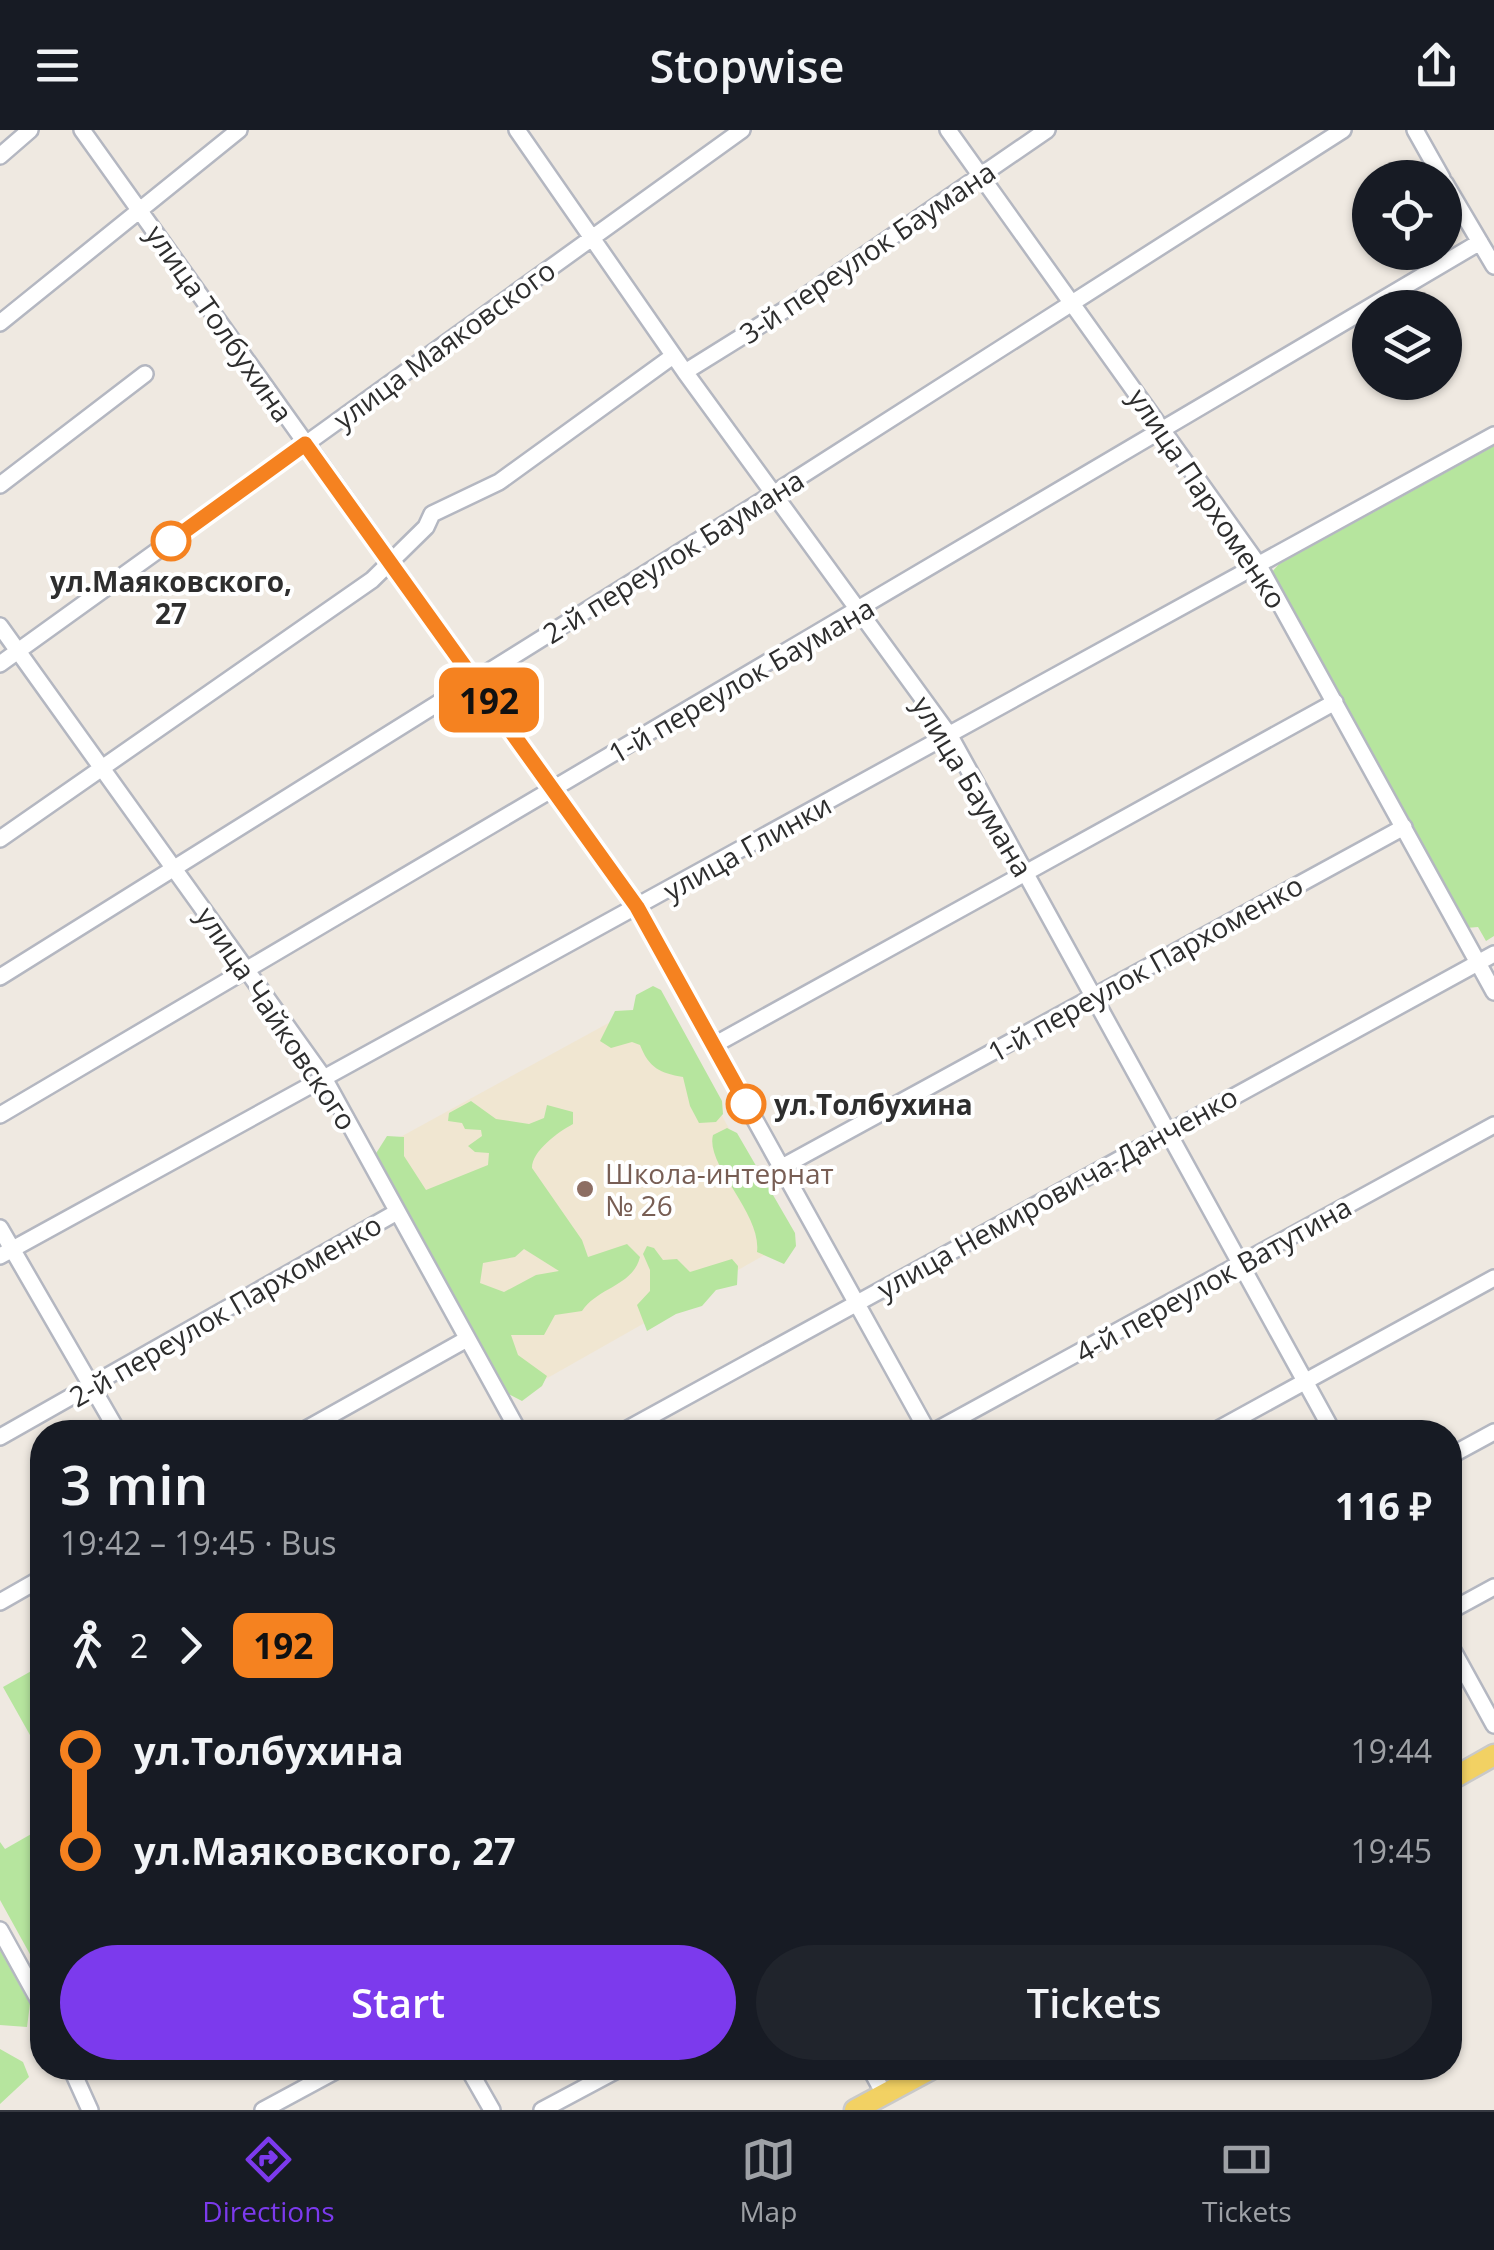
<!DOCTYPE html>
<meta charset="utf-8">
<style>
:root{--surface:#171b24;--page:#20242c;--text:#f1f3f6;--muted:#9ea1a6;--line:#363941;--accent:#7c3aed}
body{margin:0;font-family:"Open Sans",sans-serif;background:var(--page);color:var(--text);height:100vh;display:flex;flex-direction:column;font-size:38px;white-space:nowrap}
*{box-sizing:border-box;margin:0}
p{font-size:32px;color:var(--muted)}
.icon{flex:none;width:55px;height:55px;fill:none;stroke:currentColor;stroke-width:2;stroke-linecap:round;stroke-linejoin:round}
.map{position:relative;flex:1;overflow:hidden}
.drawer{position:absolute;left:30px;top:1290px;width:1432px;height:660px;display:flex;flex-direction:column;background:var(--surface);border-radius:40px;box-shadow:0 2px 8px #0004}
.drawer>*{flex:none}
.badge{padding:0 20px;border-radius:15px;font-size:35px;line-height:65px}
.tools{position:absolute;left:1352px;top:30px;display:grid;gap:20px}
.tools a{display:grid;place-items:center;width:110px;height:110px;border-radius:50%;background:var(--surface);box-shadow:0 2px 8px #0004;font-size:50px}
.map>.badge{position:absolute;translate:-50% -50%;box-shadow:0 0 0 5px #fff}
.legs{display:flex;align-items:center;gap:15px;height:110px;padding:0 30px;font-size:32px}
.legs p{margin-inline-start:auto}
.head{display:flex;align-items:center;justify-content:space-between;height:170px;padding:0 30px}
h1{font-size:55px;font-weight:600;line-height:75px}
.button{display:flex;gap:20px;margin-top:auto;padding:20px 30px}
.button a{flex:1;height:115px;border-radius:60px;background:var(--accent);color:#fff;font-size:40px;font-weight:600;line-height:115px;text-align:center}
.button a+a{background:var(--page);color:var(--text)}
ul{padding:0 30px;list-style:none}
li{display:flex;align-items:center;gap:35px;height:100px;font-size:38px}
li i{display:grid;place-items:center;width:15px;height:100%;margin:0 12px;background:currentColor}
li i::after{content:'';width:25px;height:25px;margin:-12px;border:8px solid;border-radius:50%;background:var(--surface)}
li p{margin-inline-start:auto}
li:first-child i{background:linear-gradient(#0000 50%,currentColor 0)}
li:last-child i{background:linear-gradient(currentColor 50%,#0000 0)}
header{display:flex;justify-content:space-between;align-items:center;height:130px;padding:0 30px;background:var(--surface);font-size:45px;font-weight:600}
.dock{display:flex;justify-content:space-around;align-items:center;height:140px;border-top:2px solid var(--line);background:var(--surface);font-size:28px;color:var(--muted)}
.dock a{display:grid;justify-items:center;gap:5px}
.dock .current{color:var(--accent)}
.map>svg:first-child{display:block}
.education{fill:#f0e6d1}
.green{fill:#b6e59e;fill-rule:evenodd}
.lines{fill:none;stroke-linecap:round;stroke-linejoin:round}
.minor-casing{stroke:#b4b7c1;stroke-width:20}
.major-casing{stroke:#c9c9c9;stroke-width:25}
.minor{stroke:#fff;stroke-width:15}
.major{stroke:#f2d163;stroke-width:20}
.line-1-casing{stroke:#fff;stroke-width:22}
.line-1{stroke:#f58220;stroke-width:15}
.stop-1-dot{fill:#fff;stroke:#f58220;stroke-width:5}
.education-dot{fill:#8d6e63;stroke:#fff;stroke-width:4}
.labels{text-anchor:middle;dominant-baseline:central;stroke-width:8;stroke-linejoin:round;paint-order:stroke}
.street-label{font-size:28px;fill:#2e2e2e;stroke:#fff}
.stop-label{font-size:28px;font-weight:bold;fill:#2e2e2e;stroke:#fff}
.education-label{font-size:28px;fill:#785e54;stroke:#fff;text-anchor:start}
</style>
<header><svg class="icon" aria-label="menu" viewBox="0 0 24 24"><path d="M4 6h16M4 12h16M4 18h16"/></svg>Stopwise<svg class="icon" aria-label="share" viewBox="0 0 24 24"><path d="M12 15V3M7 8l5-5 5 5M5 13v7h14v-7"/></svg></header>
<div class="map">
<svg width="1494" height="1980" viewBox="0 0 1494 1980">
<rect width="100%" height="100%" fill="#efe9e1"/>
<!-- education -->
<path class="education" d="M 656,867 L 791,1110 L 521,1263 L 384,1016 Z"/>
<!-- green -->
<path class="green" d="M 1494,316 L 1494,806 L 1486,811 L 1478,797 L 1466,798 L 1271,443 L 1279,434 Z
M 653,856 L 661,860 L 722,971 L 723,984 L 716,992 L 699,993 L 690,976 L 683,947 C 660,943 649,938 640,915 L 632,912 L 611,918 L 600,911 L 615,881 L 633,880 L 636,865 Z
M 471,971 L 496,989 L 529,994 L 544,988 L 547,975 L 573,982 L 573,994 C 558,1002 532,1021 532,1038 L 582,1110 L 588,1127 L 627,1114 L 640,1127 C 633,1156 598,1157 582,1181 L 555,1185 L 544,1205 L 511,1205 L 518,1225 L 547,1246 L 542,1256 L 522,1271 L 501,1260 L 375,1025 L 387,1006 L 404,1007 L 404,1026 L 426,1060 L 488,1035 L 489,1023 L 475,1022 L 468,1016 L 482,1006 L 481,1000 L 465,999 L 462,993 L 448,991 L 449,983 ZM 524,1119 L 559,1141 L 536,1145 L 504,1162 L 480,1153 L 483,1133 L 515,1127 Z
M 727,998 L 737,1003 L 795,1103 L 796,1116 L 784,1134 L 757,1122 C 762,1083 705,1035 713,1005 Z
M 647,1116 L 654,1118 L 663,1130 L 677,1129 L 690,1142 L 732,1129 L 738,1136 L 737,1155 L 716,1160 L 702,1176 L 676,1184 L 647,1201 L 637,1175 L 650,1161 L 650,1140 L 643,1124 Z
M 42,1535 L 42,1609 L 35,1614 L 3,1557 Z
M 33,1703 L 42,1719 L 42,1846 L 0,1770 L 0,1712 L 5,1719 Z
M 0,1820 L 30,1874 L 27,1897 L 0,1895 Z
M 0,1919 L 23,1932 L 29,1947 L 0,1974 Z"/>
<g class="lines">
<!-- minor casing -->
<g class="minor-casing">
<path id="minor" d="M 82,0 L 637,777 L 928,1302
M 517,0 L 685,242 L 950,606 L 1333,1302
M 948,0 L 1258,434 L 1494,862
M 1415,0 L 1442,48
M 0,26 L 30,0
M 1445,53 L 1494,136
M 0,193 L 239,0
M 685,242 L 791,176 L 1047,0
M 0,355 L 145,244
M 0,496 L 324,948 L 519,1302
M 0,534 L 742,0
M 0,709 L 372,450 L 426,397 L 432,384 L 499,352 L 673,226
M 0,847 L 776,362 L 1343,0
M 714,915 L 1335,572
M 0,985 L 1480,112
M 782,1037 L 1404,697
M 0,1098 L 118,1302
M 0,1126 L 1494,305
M 301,1302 L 467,1209
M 622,1302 L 1494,824
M 933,1302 L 1494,995
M 1213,1302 L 1494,1148
M 0,1307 L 397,1082
M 1450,1326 L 1494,1302
M 0,1472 L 42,1448
M 1450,1481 L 1494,1457
M 1450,1515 L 1494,1595
M 0,1800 L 42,1876
M 71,1938 L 90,1980
M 468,1938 L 492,1980
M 870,1938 L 884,1964
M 263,1980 L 341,1938
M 542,1980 L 621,1938"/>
</g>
<!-- major casing -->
<g class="major-casing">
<path id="major" d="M 1450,1650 L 1494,1625
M 855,1980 L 933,1938"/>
</g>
<!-- minor -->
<use href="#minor" class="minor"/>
<!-- major -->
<use href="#major" class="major"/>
</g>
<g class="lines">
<!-- line-1 casing -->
<g class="line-1-casing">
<path id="line-1" d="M 171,411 L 305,314 L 637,777 L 746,974"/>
</g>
<!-- line-1 -->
<use href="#line-1" class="line-1"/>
</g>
<!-- markers -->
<g class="stop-1-dot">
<circle cx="171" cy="411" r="18"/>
<circle cx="746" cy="974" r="18"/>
</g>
<circle class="education-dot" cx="585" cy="1059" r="10"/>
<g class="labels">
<!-- street labels -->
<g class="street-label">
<text transform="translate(867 122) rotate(-34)">3-й переулок Баумана</text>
<text transform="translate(220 193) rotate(55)">улица Толбухина</text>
<text transform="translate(444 214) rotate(-36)">улица Маяковского</text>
<text transform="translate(1208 368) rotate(56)">улица Пархоменко</text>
<text transform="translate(673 426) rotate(-32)">2-й переулок Баумана</text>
<text transform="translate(741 550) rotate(-30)">1-й переулок Баумана</text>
<text transform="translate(973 656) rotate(59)">улица Баумана</text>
<text transform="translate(747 717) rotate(-29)">улица Глинки</text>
<text transform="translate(1145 838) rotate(-29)">1-й переулок Пархоменко</text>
<text transform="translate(277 888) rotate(56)">улица Чайковского</text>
<text transform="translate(1057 1062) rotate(-29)">улица Немировича-Данченко</text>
<text transform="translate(1213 1149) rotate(-29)">4-й переулок Ватутина</text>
<text transform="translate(225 1180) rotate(-30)">2-й переулок Пархоменко</text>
</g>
<!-- stop labels -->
<g class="stop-label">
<text x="171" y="451">ул.Маяковского,<tspan x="171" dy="32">27</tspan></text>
<text x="774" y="974" text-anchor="start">ул.Толбухина</text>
</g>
<!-- education labels -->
<g class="education-label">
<text x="605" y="1043">Школа-интернат<tspan x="605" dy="32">№ 26</tspan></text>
</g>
</g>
</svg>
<div class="tools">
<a><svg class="icon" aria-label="locate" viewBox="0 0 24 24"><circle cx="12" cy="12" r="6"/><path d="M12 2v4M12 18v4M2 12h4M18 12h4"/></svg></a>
<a><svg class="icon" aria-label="layers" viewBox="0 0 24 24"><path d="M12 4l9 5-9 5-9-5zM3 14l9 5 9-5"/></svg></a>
</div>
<b class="badge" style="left:489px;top:570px;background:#f58220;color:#111">192</b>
<section class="drawer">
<div class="head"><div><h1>3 min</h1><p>19:42 – 19:45 · Bus</p></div><b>116 ₽</b></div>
<div class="legs"><svg class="icon" aria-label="walk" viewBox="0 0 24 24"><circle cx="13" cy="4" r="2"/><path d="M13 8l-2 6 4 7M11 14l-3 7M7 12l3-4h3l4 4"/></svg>2<svg class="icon" aria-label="forward" viewBox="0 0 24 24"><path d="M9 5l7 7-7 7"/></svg><b class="badge" style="background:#f58220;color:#111">192</b></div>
<ul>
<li><i style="color:#f58220"></i><b>ул.Толбухина</b><p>19:44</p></li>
<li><i style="color:#f58220"></i><b>ул.Маяковского, 27</b><p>19:45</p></li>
</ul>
<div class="button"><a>Start</a><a>Tickets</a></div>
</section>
</div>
<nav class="dock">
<a class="current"><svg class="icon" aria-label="directions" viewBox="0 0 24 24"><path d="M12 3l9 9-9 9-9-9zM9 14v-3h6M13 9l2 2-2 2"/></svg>Directions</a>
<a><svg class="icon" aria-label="map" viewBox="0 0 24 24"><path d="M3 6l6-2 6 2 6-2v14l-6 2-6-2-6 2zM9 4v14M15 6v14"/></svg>Map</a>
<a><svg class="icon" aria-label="tickets" viewBox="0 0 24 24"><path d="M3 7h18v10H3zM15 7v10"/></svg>Tickets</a>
</nav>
